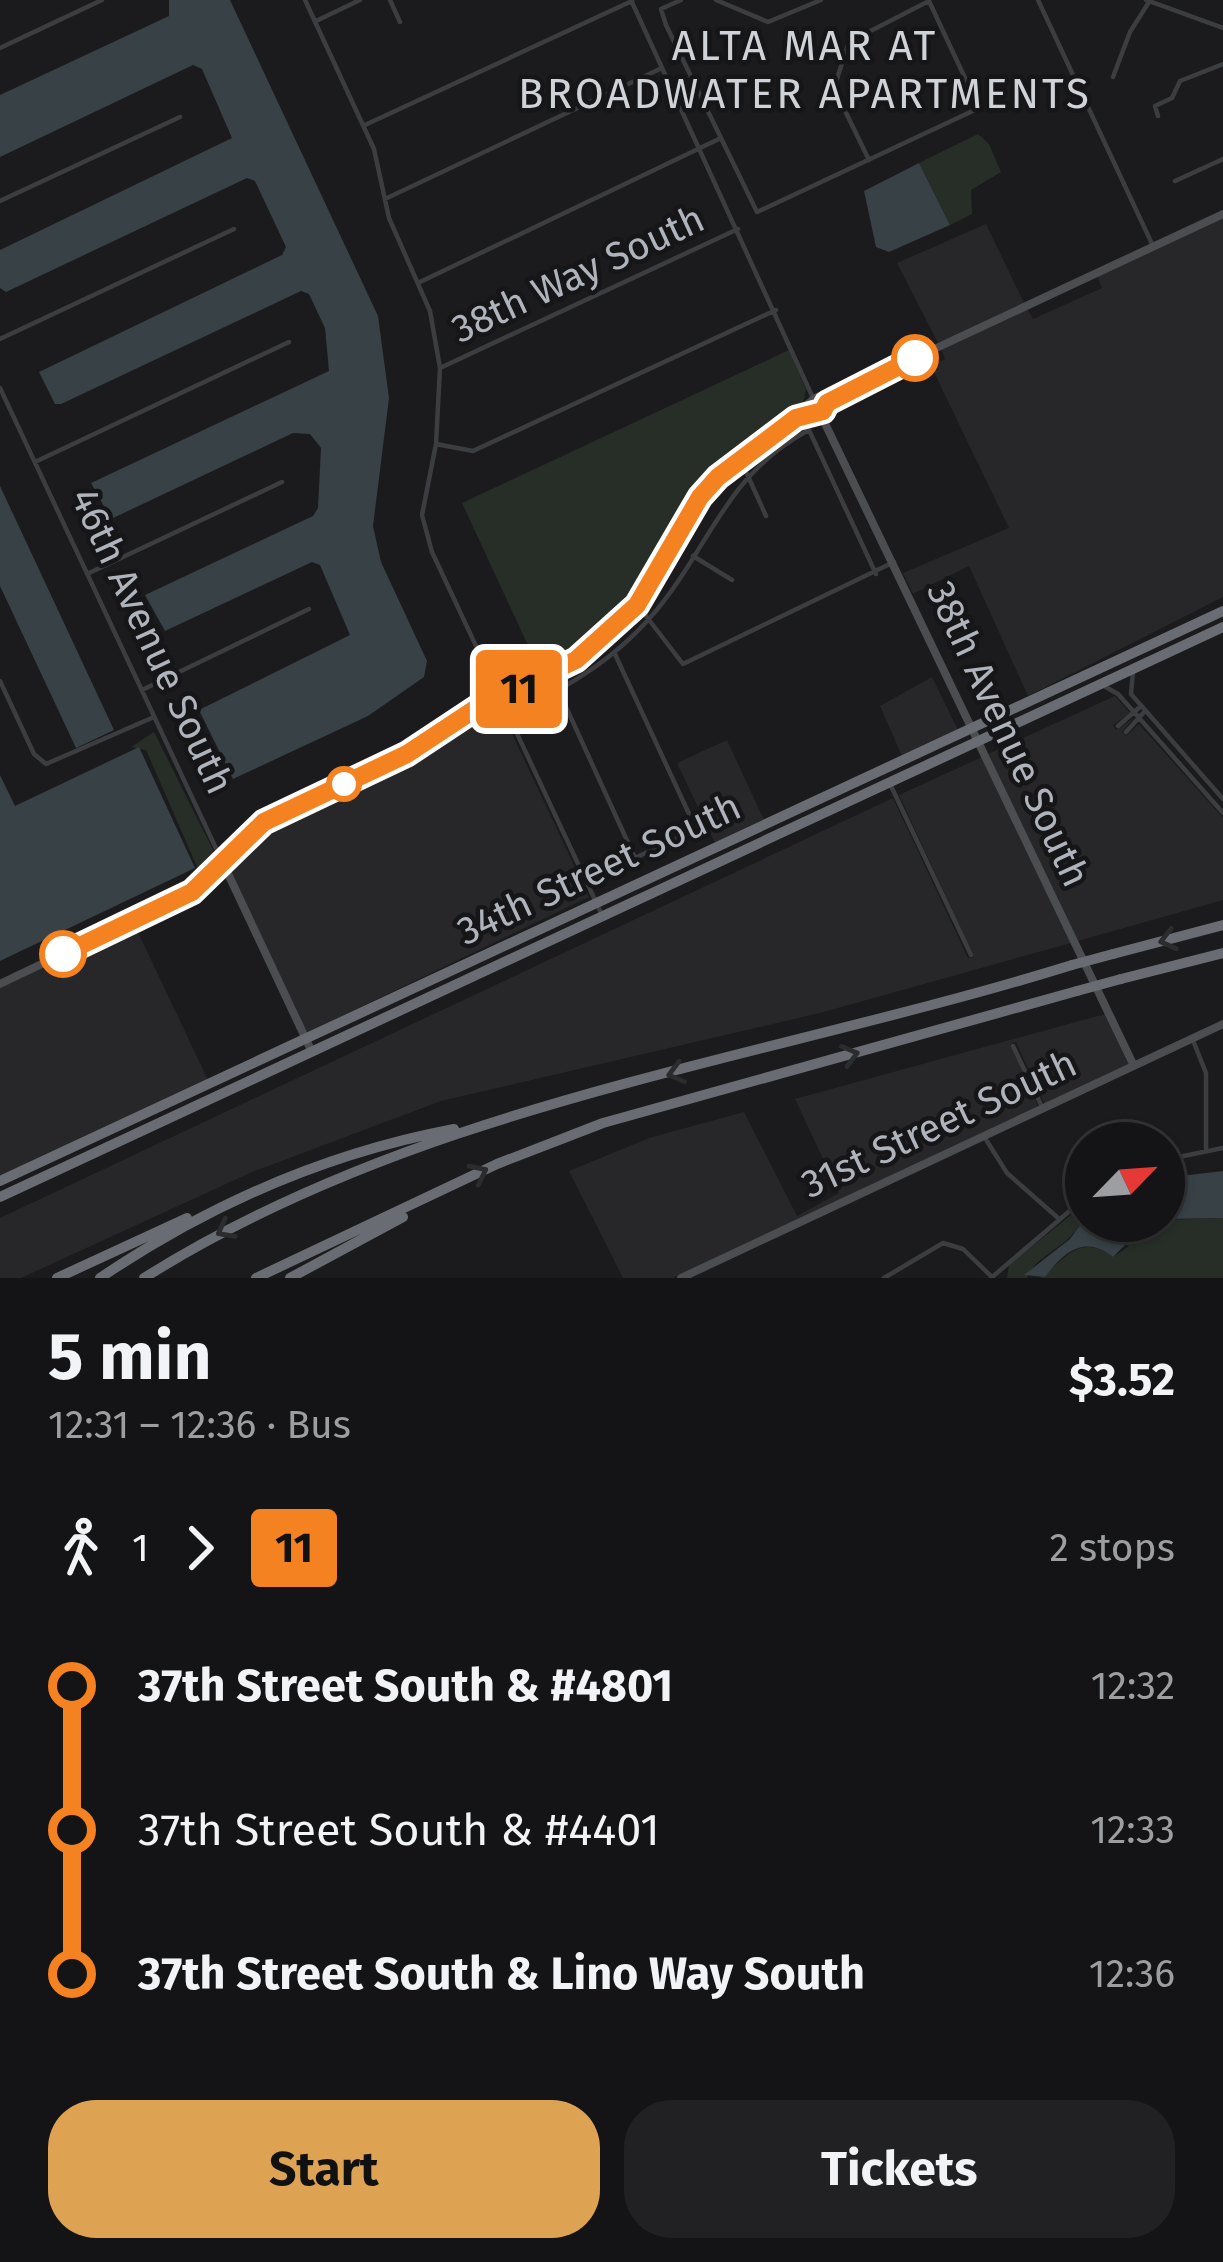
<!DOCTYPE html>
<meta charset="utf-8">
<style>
:root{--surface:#141416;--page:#212123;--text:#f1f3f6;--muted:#9d9ea1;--line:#333335;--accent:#dda352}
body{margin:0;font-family:"Fira Sans",sans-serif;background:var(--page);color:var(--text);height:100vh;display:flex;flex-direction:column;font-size:45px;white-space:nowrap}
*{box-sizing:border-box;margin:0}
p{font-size:39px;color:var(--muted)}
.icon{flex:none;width:66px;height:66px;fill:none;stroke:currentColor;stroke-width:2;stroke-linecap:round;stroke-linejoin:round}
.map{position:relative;height:1278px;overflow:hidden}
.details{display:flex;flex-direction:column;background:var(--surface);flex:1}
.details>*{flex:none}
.badge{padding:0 24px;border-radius:9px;font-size:42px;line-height:78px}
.needle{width:78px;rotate:65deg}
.tools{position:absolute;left:1065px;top:1122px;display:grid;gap:24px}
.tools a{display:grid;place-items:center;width:120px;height:120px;border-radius:50%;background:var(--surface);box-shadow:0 3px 9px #0004,0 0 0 3px var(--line);font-size:60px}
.map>.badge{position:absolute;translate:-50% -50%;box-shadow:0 0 0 6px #fff}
.legs{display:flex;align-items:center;gap:18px;height:132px;padding:0 48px;font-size:39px}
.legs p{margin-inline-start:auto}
.headline{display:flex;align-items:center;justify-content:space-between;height:204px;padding:0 48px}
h1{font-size:66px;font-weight:700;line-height:90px}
.button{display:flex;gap:24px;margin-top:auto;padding:24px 48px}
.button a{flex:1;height:138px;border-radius:48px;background:var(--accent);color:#111;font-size:48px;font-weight:700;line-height:138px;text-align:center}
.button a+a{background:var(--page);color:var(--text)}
ul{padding:0 48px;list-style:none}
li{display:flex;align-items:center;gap:42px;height:144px;font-size:45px}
li i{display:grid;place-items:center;width:18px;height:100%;margin:0 15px;background:currentColor}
li i::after{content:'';width:30px;height:30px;margin:-15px;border:9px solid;border-radius:50%;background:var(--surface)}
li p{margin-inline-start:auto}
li:first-child i{background:linear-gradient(#0000 50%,currentColor 0)}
li:last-child i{background:linear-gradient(currentColor 50%,#0000 0)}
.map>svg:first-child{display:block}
.built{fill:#27272a}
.green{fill:#272e28}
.water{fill:#374146}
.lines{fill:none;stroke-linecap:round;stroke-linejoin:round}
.street{stroke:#3c3d41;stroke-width:4.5}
.secondary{stroke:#4b4d51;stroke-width:8}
.highway{stroke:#696c72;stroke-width:10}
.highway-bridge{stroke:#696c72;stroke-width:10}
.oneway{stroke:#2b2c2e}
.line-1-casing{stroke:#fff;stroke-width:27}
.line-1{stroke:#f58220;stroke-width:18}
.stop-1-dot{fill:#fff;stroke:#f58220;stroke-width:6}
.labels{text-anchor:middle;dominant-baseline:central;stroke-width:9;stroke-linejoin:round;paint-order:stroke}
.street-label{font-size:39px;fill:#afb3bb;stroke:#161618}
.neighbourhood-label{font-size:42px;letter-spacing:3px;fill:#cfd2d7;stroke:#161618}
</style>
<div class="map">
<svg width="1223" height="1278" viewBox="0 0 1223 1278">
<rect width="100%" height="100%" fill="#1b1b1d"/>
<!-- built -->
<path class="built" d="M 1223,217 L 1223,597 L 1028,696 L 969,566 L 913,594 L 903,573 L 1009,528 L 931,366 L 945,359 L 941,349 L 1027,308 L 1033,319 L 1102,288 L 1097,276 Z
M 986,224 L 1024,303 L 938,343 L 897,263 Z
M 932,677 L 958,730 L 902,756 L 880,706 Z
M 1115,696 L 1130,713 L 1113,725 L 1116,730 L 1134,718 L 1122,732 L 1126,736 L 1139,724 L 1223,818 L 1223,900 L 1078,941 L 988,754 Z
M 497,702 L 589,897 L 307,1033 L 225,860 L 265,825 Z
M 727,740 L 764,820 L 715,843 L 677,763 Z
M 982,757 L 1071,943 L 820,1013 L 441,1101 L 252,1172 L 21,1278 L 0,1278 L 0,1218 L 893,798 L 968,958 L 974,957 L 899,795 Z
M 134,924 L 208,1080 L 0,1178 L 0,987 Z
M 1105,1014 L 1129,1065 L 1045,1105 L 1016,1042 L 1010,1044 L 1039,1108 L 673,1278 L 623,1278 L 569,1171 L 649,1138 L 744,1112 L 797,1216 L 839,1193 L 795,1099 Z"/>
<!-- green -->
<path class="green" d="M 978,134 L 989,144 L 1001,172 L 971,190 L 972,214 L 950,225 L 919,163 Z
M 789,350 L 806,390 L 803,404 L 708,479 L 655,568 L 605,629 L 575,652 L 539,669 L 462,503 Z
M 154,732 L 216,856 L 198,869 L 146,750 L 131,747 Z
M 1086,1203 C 1086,1243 1036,1251 1027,1278 L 1007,1278 L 1009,1265 Z
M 1223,1218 L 1223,1278 L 1040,1278 C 1066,1259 1079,1232 1113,1257 L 1128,1247 L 1135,1221 Z"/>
<!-- water -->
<path class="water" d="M 169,0 L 230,0 L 378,316 L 389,398 L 373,526 L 381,562 L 427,661 L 424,677 L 368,716 L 233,779 L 199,710 L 350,635 L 320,565 L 312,562 L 165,631 L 145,595 L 313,516 L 318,508 L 321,448 L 310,434 L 293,433 L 111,519 L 91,483 L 329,371 L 325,328 L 309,294 L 301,291 L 61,404 L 55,404 L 39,372 L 282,255 L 286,247 L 255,181 L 247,178 L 6,292 L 0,288 L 0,250 L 232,138 L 202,69 L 193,65 L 0,157 L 0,95 L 169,16 Z
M 919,163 L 950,225 L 889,252 L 876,247 L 864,191 Z
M 0,486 L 114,730 L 76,748 L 0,586 Z
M 139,747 L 195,868 L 0,961 L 0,775 L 15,806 Z
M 1223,1171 L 1223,1218 L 1164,1219 L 1164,1178 Z
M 1086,1217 L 1135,1221 L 1133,1237 L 1113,1257 C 1084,1234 1064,1252 1045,1277 L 1024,1275 L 1070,1239 Z"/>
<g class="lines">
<!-- street -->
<path class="street" d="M 305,0 L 374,149 L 389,218 L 430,311 L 440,368 L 436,444 L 422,515 L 432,552 L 602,915
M 390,0 L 400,22
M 631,0 L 813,398
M 681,0 L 661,9 L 666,25 L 757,212 L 979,108 L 929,1 L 849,42 L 834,88 L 869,160
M 716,0 L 768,22 L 821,0
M 1038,0 L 1153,246
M 1146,0 L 1223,28
M 316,21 L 360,0
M 0,48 L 102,0
M 1113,77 L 1130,32 L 1149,2
M 1158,116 L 1155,106 L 1172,98 L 1180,81 L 1223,64
M 365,125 L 632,1
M 1175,181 L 1223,159
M 385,199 L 662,68
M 0,201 L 180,117
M 420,282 L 721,138
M 0,339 L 234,229
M 440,368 L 738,229
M 0,388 L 221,859
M 436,444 L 473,451 L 776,310
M 35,462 L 289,342
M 747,474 L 766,516
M 693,556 L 732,580
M 87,574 L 282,482
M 639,607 L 683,664 L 894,562
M 1133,672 L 1131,694 L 1223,799
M 551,674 L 635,858 L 696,829 L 614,652
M 0,681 L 34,754 L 46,764 L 154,717
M 1104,686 L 1118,694 L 1223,813
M 560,689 C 592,671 623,648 648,620 C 708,554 723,475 809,430 L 876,574
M 142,690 L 309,609
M 1118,726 L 1141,706
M 1126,732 L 1145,711
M 891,786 L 971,955
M 1192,1038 L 1206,1073 L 1206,1149
M 1013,1046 L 1043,1109
M 985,1138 L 1007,1173 L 1057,1217
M 1164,1160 L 1223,1148
M 884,1278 L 943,1243 L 963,1249 L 993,1278
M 991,1278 L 1086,1197"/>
<!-- secondary -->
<path class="secondary" d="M 819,411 L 1134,1066
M 797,417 L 822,411 L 827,402 L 914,359
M 222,861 L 311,1050
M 0,984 L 192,892 L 264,822 L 407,754 L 478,707 L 576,660 L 637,605 L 700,497 L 718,477 L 815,398 L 915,358 L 1223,214
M 681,1278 L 1223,1024"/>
<!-- highway -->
<path class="highway" d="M 1113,954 L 1223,925
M 1121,979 L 1223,953
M 0,1181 L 1223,611
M 0,1197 L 1223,627
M 57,1278 L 187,1218
M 100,1278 C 208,1205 327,1153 454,1129
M 144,1278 C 423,1102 762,1061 1072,965
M 256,1278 L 497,1164 L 603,1123 L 1077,991
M 290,1278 L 403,1217"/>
<!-- highway-bridge -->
<path class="highway-bridge" d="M 1072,965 L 1113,954
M 1077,991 L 1121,979"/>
</g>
<!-- one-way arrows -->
<defs><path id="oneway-chevron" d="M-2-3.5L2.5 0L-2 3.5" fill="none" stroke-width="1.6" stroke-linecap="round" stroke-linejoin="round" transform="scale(3)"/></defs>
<g class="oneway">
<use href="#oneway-chevron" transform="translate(1168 940) rotate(166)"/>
<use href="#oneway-chevron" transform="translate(850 1055) rotate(-15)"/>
<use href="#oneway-chevron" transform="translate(676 1073) rotate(165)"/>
<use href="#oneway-chevron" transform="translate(479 1173) rotate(-26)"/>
<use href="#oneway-chevron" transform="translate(225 1230) rotate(152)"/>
</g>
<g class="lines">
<!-- line-1 casing -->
<g class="line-1-casing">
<path id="line-1" d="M 63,954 L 192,892 L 264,822 L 407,754 L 478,707 L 576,660 L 637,605 L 700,497 L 718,477 L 796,418 L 823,411 L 827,403 L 915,358"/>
</g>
<!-- line-1 -->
<use href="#line-1" class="line-1"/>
</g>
<!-- markers -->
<g class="stop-1-dot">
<circle cx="915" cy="358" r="21"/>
<circle cx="344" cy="784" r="15"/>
<circle cx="63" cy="954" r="21"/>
</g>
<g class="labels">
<!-- street labels -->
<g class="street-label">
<text transform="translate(578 274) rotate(-25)">38th Way South</text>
<text transform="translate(152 641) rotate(65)">46th Avenue South</text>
<text transform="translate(1008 734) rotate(65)">38th Avenue South</text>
<text transform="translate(599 869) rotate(-25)">34th Street South</text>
<text transform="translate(939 1124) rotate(-25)">31st Street South</text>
</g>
<!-- neighbourhood labels -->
<g class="neighbourhood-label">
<text x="805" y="46">ALTA MAR AT<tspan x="805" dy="48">BROADWATER APARTMENTS</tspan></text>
</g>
</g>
</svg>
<div class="tools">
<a><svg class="needle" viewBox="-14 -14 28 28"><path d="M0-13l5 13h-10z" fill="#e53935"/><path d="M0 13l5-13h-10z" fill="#9d9ea1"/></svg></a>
</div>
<b class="badge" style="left:519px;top:689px;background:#f58220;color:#111">11</b>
</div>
<section class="details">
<div class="headline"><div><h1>5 min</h1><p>12:31 – 12:36 · Bus</p></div><b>$3.52</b></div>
<div class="legs"><svg class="icon" aria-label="walk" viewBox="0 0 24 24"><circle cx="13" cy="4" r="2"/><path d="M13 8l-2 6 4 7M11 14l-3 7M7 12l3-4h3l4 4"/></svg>1<svg class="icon" aria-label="forward" viewBox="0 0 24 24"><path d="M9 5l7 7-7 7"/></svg><b class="badge" style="background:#f58220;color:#111">11</b><p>2 stops</p></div>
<ul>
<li><i style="color:#f58220"></i><b>37th Street South &amp; #4801</b><p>12:32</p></li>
<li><i style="color:#f58220"></i><span>37th Street South &amp; #4401</span><p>12:33</p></li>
<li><i style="color:#f58220"></i><b>37th Street South &amp; Lino Way South</b><p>12:36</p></li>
</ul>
<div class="button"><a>Start</a><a>Tickets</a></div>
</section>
